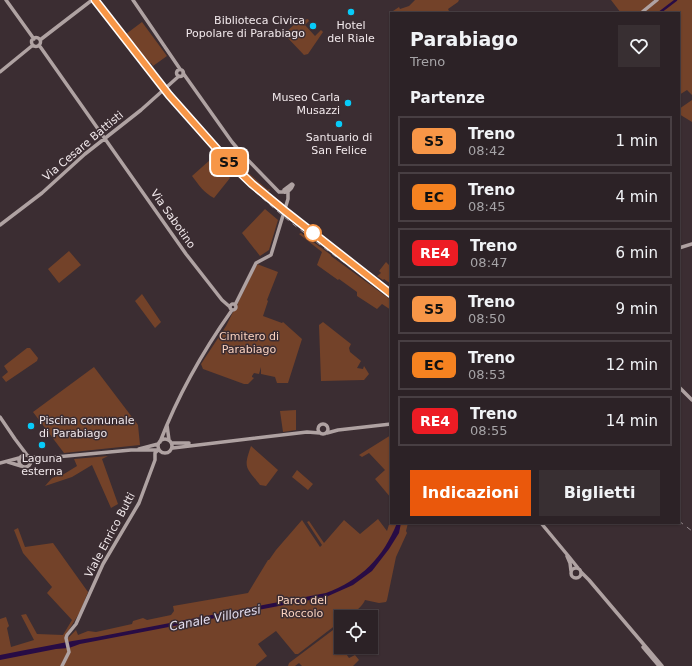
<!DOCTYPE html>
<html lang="it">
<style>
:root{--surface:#2c2226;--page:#382f32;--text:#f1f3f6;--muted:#a6a4a7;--line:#483f43;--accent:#ea580c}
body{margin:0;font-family:"DejaVu Sans",sans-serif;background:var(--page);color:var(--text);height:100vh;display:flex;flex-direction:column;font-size:15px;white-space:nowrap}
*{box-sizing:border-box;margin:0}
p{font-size:13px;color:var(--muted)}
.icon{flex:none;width:22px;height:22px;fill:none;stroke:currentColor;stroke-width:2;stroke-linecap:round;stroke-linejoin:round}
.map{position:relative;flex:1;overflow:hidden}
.drawer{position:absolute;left:390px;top:12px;width:290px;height:512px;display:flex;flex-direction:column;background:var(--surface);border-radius:0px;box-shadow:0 1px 3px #0004,0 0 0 1px var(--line)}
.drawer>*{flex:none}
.badge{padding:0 8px;border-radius:6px;font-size:14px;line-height:26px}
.fabs{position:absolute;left:334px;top:610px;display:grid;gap:8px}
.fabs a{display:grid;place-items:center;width:44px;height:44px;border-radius:0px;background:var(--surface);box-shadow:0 1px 3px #0004,0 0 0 1px var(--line);font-size:20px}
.map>.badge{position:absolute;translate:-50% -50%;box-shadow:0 0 0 2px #fff}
h2{padding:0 20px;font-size:15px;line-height:36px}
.round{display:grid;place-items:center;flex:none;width:42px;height:42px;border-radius:0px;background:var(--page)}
.summary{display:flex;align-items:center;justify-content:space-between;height:68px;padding:0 20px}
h1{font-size:19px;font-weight:700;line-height:30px}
.action{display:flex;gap:8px;margin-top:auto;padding:8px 20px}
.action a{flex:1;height:46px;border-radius:0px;background:var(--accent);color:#fff;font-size:16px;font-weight:700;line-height:46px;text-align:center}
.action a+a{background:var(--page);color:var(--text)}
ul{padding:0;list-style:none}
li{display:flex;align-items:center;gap:12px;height:50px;margin:0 8px 6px;padding:0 12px;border:2px solid var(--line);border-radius:0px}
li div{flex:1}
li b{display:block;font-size:15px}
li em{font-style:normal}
li .badge{min-width:44px;font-weight:700;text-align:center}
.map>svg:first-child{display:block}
.green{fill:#734229}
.water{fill:#280c45}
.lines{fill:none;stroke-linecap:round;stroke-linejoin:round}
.canal{stroke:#280c45;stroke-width:2.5}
.secondary{stroke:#afa2a2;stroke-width:3.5}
.rail{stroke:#968a8e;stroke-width:1;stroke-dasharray:5 5;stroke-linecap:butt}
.line-casing{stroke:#fff;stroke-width:9}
.line{stroke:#f79647;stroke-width:6}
.poi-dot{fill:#07cbf9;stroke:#3b2d32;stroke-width:1.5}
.stop-dot{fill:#fff;stroke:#f79647;stroke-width:2}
.labels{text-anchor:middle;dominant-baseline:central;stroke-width:3;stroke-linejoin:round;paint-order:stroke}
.poi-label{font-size:11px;fill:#f1e8eb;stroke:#3b2d32}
.street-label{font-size:11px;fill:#f1e8eb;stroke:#3b2d32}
.park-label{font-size:11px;fill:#fbd2bf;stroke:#3b2d32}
.water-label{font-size:12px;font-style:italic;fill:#e4def0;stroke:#3b2d32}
</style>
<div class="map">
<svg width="692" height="666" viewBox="0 0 692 666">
<rect width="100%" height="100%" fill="#3b2d32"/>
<!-- green -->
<path class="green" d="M 415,0 L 459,0 L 458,2 L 448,9 L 450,13 L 391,13 L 391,22 L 389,19 L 391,15 L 390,13 L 399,7 L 400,9 L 409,6 Z
M 611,0 L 653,0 L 655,2 L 658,0 L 692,0 L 692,95 L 687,90 L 679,95 L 679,13 L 621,13 Z
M 308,19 L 309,21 L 305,25 L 315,36 L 321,30 L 323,32 L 308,54 L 304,55 L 284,34 L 297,22 Z
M 142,22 L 167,56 L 153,66 L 151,63 L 149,64 L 126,34 Z
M 692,100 L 692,122 L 679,114 L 679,109 Z
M 231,158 L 268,190 L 269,189 L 270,190 L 268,192 L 284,204 L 283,207 L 245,176 L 229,160 Z
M 213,159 L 230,178 L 214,198 C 204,193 198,184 192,176 L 210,160 Z
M 265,209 L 278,220 L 269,250 L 260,256 L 242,233 Z
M 301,233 L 331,255 L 331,256 L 391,300 L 391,310 L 382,304 L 377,309 L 357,296 L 357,292 L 339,279 L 338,280 L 317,265 L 322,252 L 299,234 Z
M 69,251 L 81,265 L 59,283 L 48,269 Z
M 386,262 L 391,267 L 391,284 L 384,279 L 383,280 L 377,276 L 381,273 L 379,271 Z
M 257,264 L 278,272 L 267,300 L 268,301 L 263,316 L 282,323 L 283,322 L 302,339 L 288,383 L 277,383 L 275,377 L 261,374 L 261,367 L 259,374 L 254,373 L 252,376 L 252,377 L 254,378 L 248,384 L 244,384 L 203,369 L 201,364 L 226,326 L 233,312 L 236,309 L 238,303 Z
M 142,294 L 161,322 L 155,328 L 135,301 Z
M 323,322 L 351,344 L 349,348 L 350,352 L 361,361 L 357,368 L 363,369 L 364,366 L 369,374 L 364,380 L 321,381 L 319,325 Z
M 27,348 L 30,348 L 38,358 L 37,361 L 6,382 L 2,377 L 8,372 L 4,366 Z
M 94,367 L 138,425 L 140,445 L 64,453 L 33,412 Z
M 296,410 L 296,430 L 283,432 L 280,411 Z
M 391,435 L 391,498 L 375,479 L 385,470 L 369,453 L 362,457 L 359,455 Z
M 251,446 L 278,470 L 266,486 L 260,485 C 246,467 243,469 251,446 Z
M 108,456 L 102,459 L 118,504 L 111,508 L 92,465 L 72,477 L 45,486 L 52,478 L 64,474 L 77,466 L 74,459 Z
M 297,470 L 313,484 L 308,490 L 292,477 Z
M 391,518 L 391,523 L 408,523 L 406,531 L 407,533 L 396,557 L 387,600 L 386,602 L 379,603 L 365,600 C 362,608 349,617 341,617 L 341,621 L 298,654 L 295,654 L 276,631 L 258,644 L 267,656 L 256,665 L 256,666 L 0,666 L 0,619 L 6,617 L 9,626 L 7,628 L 11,647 L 34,640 L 21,615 L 26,614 L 37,634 L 63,635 L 72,620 L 47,593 L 52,587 L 23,553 L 14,530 L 18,528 L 25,547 L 53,543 L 88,592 L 80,612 L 67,633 L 66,638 L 69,637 L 76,630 L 78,635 L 88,631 L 96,632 L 132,624 L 133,621 L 143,618 L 147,620 L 171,615 L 174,611 L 173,606 L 248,593 L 268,560 L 269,560 L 276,550 L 302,520 L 320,547 L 322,545 L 307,522 L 309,521 L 324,543 L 344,520 L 360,534 L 378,519 L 387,531 Z
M 341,624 L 341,629 L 333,635 L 349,658 L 355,655 L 359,660 L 353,666 L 302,666 L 299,663 L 295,666 L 288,666 L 289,663 Z"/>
<!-- water -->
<path class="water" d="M 397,523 L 401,523 L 399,533 L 389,549 L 372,571 L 353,585 L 326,597 L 80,644 L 69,648 L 56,649 L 0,660 L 0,655 C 32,649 64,642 97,637 L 326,593 C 361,580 383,558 397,523 Z"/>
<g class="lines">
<!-- canal -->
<path class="canal" d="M 659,13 L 676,0"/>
<!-- secondary -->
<path class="secondary" d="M 6,0 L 34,39
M 133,0 L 180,69
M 641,13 L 657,0
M31.5 42a4.5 4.5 0 1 1 9 0a4.5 4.5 0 1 1-9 0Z
M 40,40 L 92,0
M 39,45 L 186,254 L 222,300 L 230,307
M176.5 73a3.5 3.5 0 1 1 7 0a3.5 3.5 0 1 1-7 0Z
M 0,72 L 33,45
M 183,73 L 232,142 L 243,155 L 279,192 L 284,192
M 292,184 L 293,185 C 292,188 288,193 284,192 L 284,190 Z
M 0,225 L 42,193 L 85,154 L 141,110 L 179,76
M 679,248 L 692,244
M230 307a3 3 0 1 1 6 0a3 3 0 1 1-6 0Z
M 235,305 L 256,263 L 271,255 L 288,199 L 288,192
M 679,387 L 692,400
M 0,417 L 15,439 L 27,455
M318 429a5 5 0 1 1 10 0a5 5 0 1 1-10 0Z
M 167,425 L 169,440
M 327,433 L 338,430 L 391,424
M158 446a7 7 0 1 1 14 0a7 7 0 1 1-14 0Z
M 160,442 C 178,395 203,351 232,310
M 172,443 L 189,443
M 173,448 L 307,432 L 320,433
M 139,449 L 158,444
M19 461a6 6 0 1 1 12 0a6 6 0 1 1-12 0Z
M 30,457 L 45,458 L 131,450 L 158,450
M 8,462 L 21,466
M 0,463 L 19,458
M 541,523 L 570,558 L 578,568
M 567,556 L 570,563 L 571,571
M571 573a5 5 0 1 1 10 0a5 5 0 1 1-10 0Z
M 581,572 L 589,580 L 662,666
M 643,647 L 659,666
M 62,666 L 69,652 L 66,638 L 67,635 L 76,624 L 103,564 L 139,503 L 155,460 L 155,453 L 158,450"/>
<!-- rail -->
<path class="rail" d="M 94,0 C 141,61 186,124 242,179 C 287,224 340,259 391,297
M 679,521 L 692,531"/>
</g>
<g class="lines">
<!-- line casing -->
<g class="line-casing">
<path id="line" d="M 95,0 L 169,95 L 224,157 L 252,184 L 285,211 L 391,294"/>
</g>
<!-- line -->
<use href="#line" class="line"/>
</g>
<!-- markers -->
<g class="poi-dot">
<circle cx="351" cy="12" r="4"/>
<circle cx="313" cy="26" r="4"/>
<circle cx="348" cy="103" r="4"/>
<circle cx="339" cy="124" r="4"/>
<circle cx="31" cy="426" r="4"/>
<circle cx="42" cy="445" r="4"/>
</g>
<circle class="stop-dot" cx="313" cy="233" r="8"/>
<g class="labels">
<!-- poi labels -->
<g class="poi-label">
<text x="305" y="20" text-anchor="end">Biblioteca Civica<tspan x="305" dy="13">Popolare di Parabiago</tspan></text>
<text x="351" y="25">Hotel<tspan x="351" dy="13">del Riale</tspan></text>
<text x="340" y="97" text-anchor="end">Museo Carla<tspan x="340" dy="13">Musazzi</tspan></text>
<text x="339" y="137">Santuario di<tspan x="339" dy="13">San Felice</tspan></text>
<text x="39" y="420" text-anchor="start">Piscina comunale<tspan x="39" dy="13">di Parabiago</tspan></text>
<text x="42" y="458">Laguna<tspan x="42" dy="13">esterna</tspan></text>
</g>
<!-- street labels -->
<g class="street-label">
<text transform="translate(83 146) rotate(-40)">Via Cesare Battisti</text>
<text transform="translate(173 219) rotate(55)">Via Sabotino</text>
<text transform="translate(110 535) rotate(-62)">Viale Enrico Butti</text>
</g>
<!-- park labels -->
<g class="park-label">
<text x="249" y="336">Cimitero di<tspan x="249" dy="13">Parabiago</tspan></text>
<text x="302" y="600">Parco del<tspan x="302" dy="13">Roccolo</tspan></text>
</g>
<!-- water labels -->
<g class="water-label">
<text transform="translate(215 618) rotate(-11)">Canale Villoresi</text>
</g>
</g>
</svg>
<div class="fabs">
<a><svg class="icon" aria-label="locate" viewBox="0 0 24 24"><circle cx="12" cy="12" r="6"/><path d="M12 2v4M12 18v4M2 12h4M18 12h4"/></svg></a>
</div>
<b class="badge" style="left:229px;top:162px;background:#f79647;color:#111">S5</b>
<section class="drawer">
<div class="summary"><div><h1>Parabiago</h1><p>Treno</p></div><a class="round"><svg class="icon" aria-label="heart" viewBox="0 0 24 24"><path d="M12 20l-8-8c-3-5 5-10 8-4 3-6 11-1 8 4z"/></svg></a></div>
<h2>Partenze</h2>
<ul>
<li><span class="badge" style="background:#f79647;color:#111">S5</span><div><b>Treno</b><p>08:42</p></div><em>1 min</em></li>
<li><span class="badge" style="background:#f58220;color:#111">EC</span><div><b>Treno</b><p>08:45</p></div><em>4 min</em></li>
<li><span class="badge" style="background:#ed1c24;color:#fff">RE4</span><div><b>Treno</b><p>08:47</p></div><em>6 min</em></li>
<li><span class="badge" style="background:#f79647;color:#111">S5</span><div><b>Treno</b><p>08:50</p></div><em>9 min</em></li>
<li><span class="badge" style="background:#f58220;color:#111">EC</span><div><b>Treno</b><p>08:53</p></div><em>12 min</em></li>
<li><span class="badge" style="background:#ed1c24;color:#fff">RE4</span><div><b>Treno</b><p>08:55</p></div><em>14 min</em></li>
</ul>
<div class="action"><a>Indicazioni</a><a>Biglietti</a></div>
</section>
</div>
